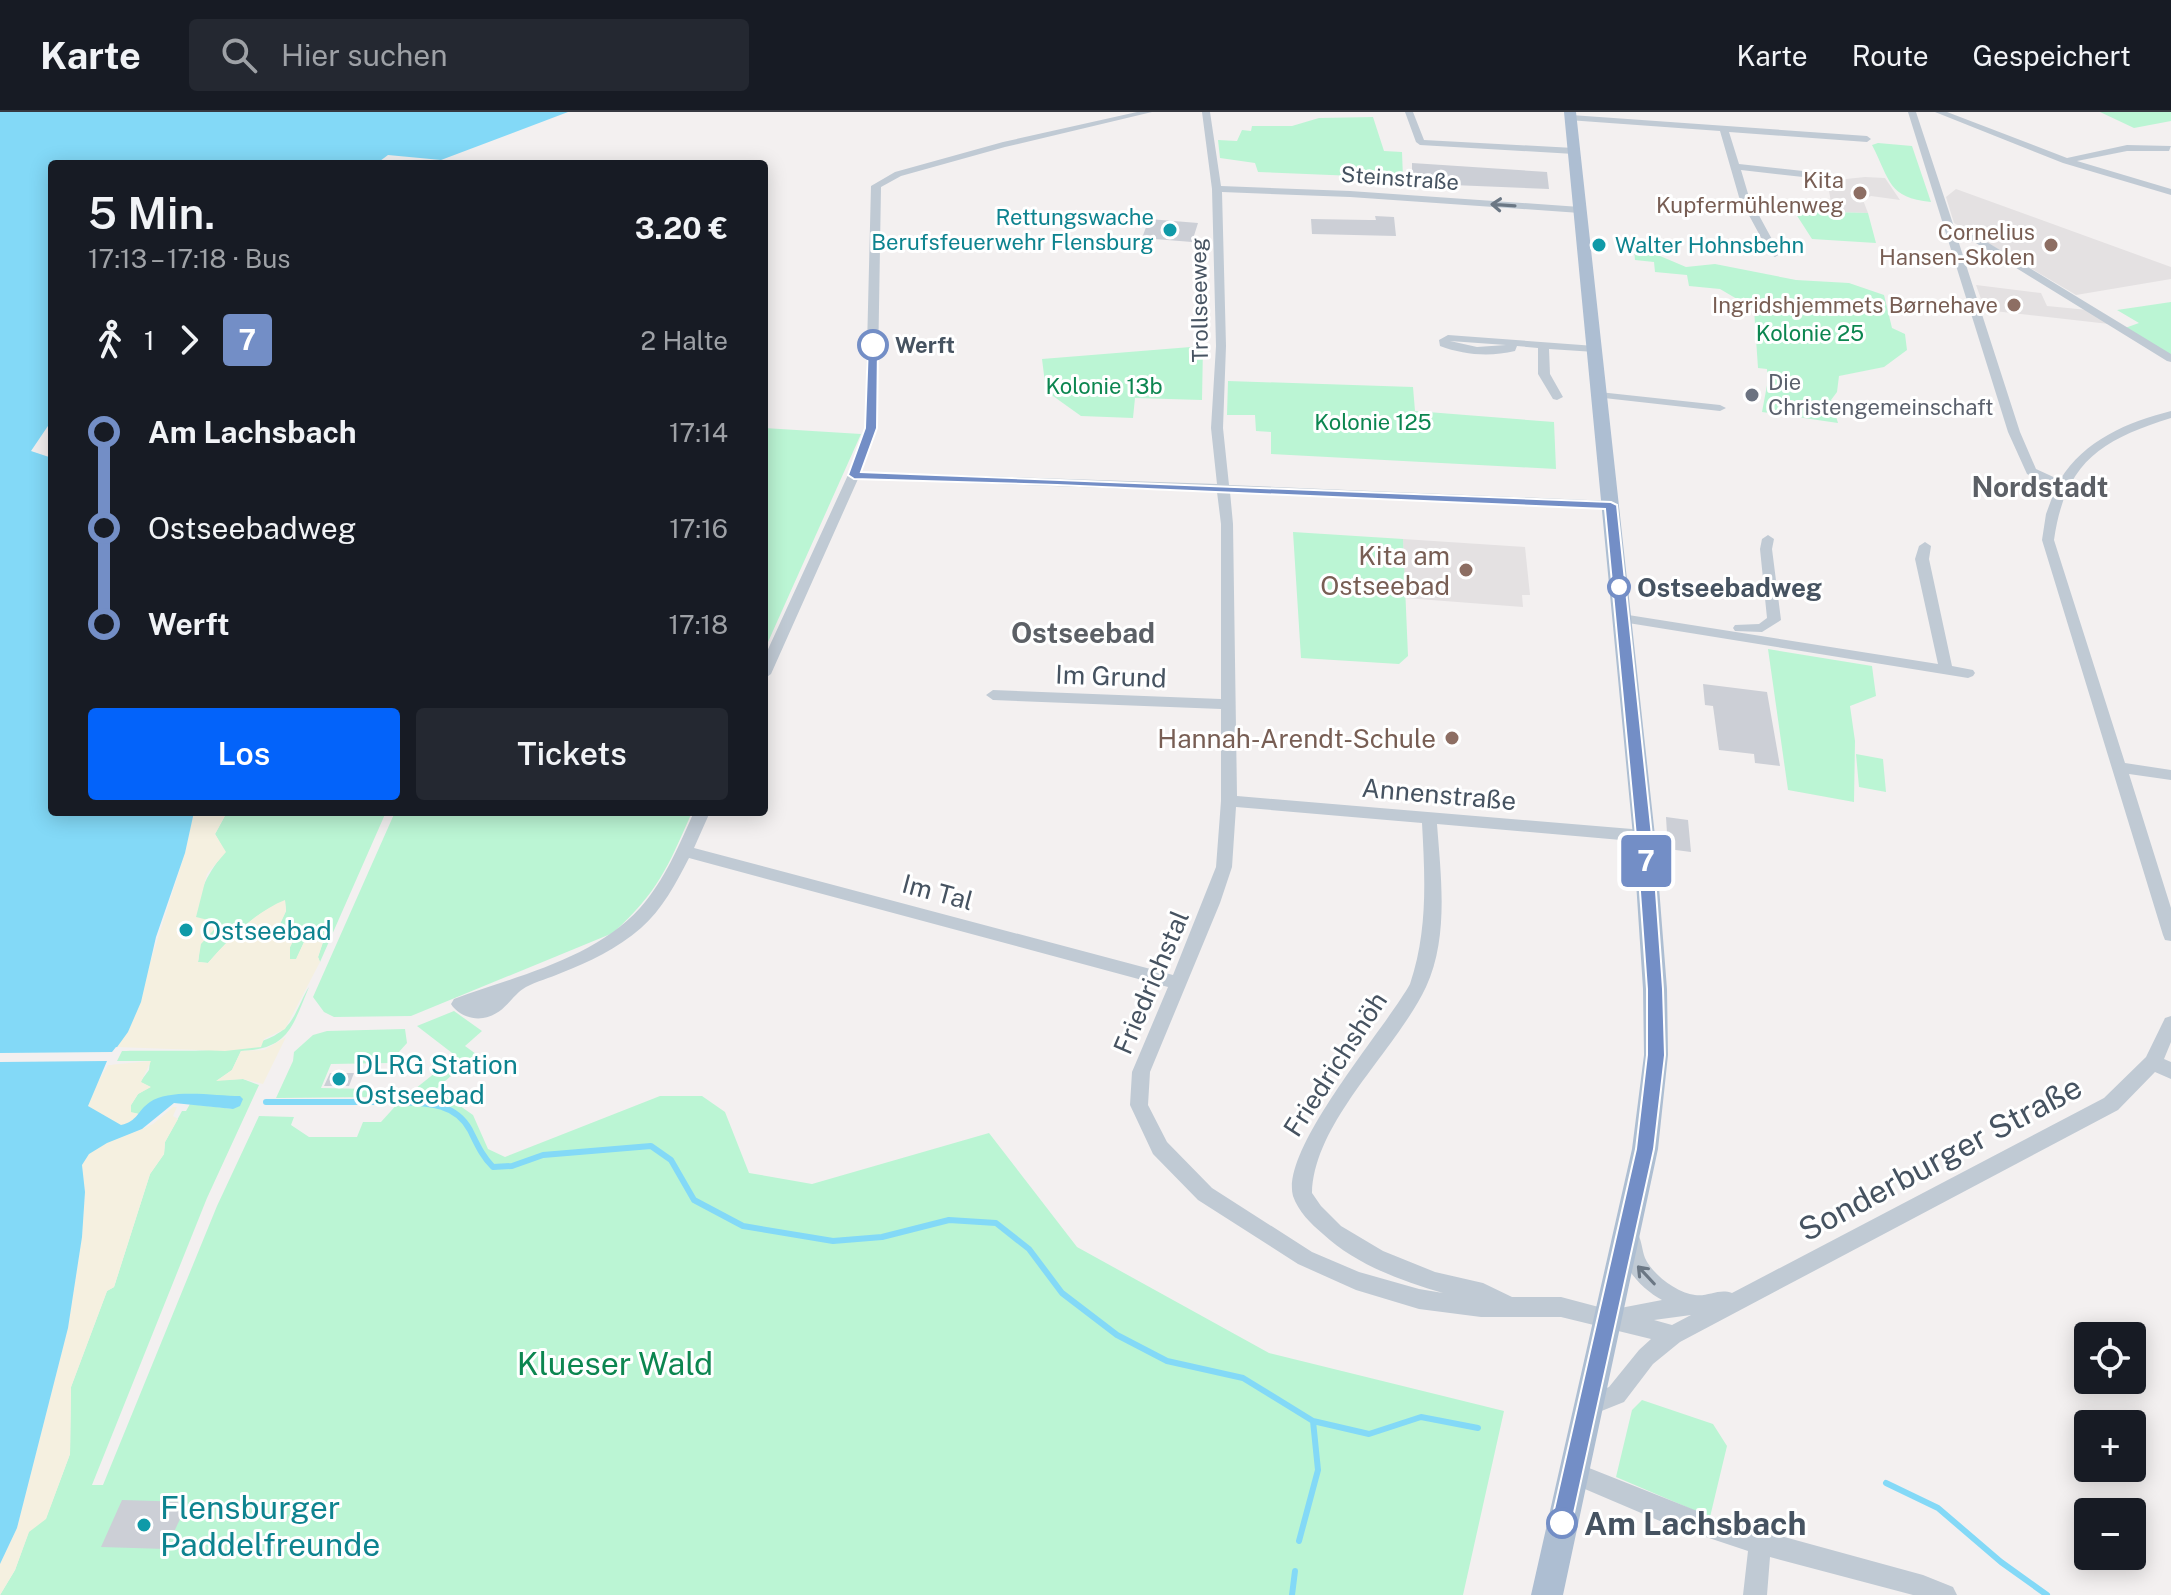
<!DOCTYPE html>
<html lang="de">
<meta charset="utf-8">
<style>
:root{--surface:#171b24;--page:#242831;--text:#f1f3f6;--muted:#9ea1a6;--line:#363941;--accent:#0363fa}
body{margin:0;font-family:"Public Sans",sans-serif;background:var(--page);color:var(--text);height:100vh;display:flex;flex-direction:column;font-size:30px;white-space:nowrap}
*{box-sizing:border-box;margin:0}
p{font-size:26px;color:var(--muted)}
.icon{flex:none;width:44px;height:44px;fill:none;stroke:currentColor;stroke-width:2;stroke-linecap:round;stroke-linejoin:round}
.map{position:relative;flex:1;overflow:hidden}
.drawer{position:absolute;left:48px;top:48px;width:720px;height:656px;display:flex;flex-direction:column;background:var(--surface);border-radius:8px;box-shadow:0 4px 20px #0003}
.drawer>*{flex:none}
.badge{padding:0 16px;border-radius:6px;font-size:28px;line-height:52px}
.tools{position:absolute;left:2074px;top:1210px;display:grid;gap:16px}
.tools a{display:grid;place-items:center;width:72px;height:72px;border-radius:8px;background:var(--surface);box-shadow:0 4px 20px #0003;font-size:40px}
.map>.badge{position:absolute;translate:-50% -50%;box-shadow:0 0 0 4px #fff}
.legs{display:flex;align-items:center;gap:12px;height:88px;padding:0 40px;font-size:26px}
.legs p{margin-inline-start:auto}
.headline{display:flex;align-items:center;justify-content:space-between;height:136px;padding:0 40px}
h1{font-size:44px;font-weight:600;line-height:60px}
.primary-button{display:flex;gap:16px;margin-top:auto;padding:16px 40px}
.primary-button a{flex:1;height:92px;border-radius:8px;background:var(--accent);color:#fff;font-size:32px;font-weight:600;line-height:92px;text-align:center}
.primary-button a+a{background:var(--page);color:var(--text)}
ul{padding:0 40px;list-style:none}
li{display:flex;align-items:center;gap:28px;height:96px;font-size:30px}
li i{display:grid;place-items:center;width:12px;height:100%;margin:0 10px;background:currentColor}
li i::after{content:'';width:20px;height:20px;margin:-10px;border:6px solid;border-radius:50%;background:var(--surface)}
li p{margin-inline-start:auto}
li:first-child i{background:linear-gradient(#0000 50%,currentColor 0)}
li:last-child i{background:linear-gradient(currentColor 50%,#0000 0)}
header{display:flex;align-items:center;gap:48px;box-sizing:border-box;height:112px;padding:0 40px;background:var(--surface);border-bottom:2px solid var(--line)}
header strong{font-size:38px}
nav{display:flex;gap:44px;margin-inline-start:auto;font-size:28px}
.search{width:560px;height:72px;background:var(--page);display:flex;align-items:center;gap:20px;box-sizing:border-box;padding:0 28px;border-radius:8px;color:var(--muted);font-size:30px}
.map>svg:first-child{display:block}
.education{fill:#e4e1e2}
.green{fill:#bbf5d4}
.sand{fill:#f5f0e0}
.water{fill:#83d9f7}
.pier{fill:#f3f0f0}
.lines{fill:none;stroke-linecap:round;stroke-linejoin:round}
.stream{stroke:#83d9f7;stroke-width:6}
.building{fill:#cccfd6}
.minor{fill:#c0cad4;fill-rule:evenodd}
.major{fill:#adbed2;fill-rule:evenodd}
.oneway{stroke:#6b7784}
.line-1{fill:#738ec6;stroke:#fff;stroke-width:2}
.education-dot{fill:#8d6e63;stroke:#fff;stroke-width:3}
.culture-dot{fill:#0f9aa8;stroke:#fff;stroke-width:3}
.stop-1-dot{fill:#fff;stroke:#738ec6;stroke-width:4}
.worship-dot{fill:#6b7280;stroke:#fff;stroke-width:3}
.labels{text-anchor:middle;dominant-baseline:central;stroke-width:6;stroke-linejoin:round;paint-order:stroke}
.far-street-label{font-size:22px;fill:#465361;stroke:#fff}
.far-education-label{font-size:22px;fill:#785e54;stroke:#fff;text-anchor:end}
.far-culture-label{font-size:22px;fill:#0d838f;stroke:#fff;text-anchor:end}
.far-park-label{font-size:22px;fill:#0c8650;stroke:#fff}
.far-stop-label{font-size:22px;font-weight:bold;fill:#465361;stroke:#fff;text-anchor:start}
.far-worship-label{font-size:22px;fill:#5b616d;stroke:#fff;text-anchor:start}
.education-label{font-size:26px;fill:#785e54;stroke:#fff;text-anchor:end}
.stop-label{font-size:26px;font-weight:bold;fill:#465361;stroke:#fff;text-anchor:start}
.street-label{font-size:26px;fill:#465361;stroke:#fff}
.culture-label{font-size:26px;fill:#0d838f;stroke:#fff;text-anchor:start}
.far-district-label{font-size:28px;font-weight:bold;fill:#5c6066;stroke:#fff}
.neighbourhood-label{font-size:28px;font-weight:bold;fill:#5c6066;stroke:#fff}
.near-street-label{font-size:32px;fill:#465361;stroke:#fff}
.near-park-label{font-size:32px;fill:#0c8650;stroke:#fff}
.near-culture-label{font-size:32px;fill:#0d838f;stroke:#fff;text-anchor:start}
.near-stop-label{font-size:32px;font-weight:bold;fill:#465361;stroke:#fff;text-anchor:start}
</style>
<header>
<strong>Karte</strong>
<div class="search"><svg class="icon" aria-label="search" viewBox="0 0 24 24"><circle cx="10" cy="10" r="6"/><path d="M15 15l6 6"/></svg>Hier suchen</div>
<nav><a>Karte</a><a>Route</a><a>Gespeichert</a></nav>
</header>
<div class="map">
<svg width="2171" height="1483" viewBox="0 0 2171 1483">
<rect width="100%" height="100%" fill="#f3f0f0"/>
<!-- education -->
<path class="education" d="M 1865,65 L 1885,66 L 1900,88 L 1871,84 L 1863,88 L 1868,101 L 1833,100 L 1827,69 Z
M 1956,77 L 2171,155 L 2171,167 L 2076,183 L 1954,111 L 1946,85 Z
M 1976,173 L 2041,181 L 2047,194 L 2088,198 L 2109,212 L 1985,198 Z
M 1403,427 L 1525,435 L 1530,483 L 1522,483 L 1523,495 L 1405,486 Z"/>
<!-- green -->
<path class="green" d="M 2100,0 L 2171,0 L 2171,9 L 2134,16 Z
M 1373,5 L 1384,39 L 1402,40 L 1403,66 L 1258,60 L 1255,51 L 1220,46 L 1218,28 L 1237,29 L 1242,18 L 1251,19 L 1252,14 L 1292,14 L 1319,6 Z
M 1878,31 L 1912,34 L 1931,90 C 1888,86 1890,68 1872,33 Z
M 1794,99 L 1868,101 L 1876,131 L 1812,127 Z
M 1634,138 L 1646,138 L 1686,155 L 1715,152 L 1796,168 L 1849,171 L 1884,183 L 1892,216 L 1905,222 L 1907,238 L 1884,255 L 1839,264 L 1837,280 L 1831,288 L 1838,311 L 1762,300 L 1768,268 L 1767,257 L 1758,256 L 1754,197 L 1720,177 L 1689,174 L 1687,163 L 1655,160 L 1654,150 L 1635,148 Z
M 2171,190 L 2171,244 L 2125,216 L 2139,211 L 2117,198 Z
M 1203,234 L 1202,288 L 1135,286 L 1133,306 L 1081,304 L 1046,279 L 1042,247 Z
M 1228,269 L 1413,275 L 1415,299 L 1554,310 L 1556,357 L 1271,342 L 1271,320 L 1256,319 L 1255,303 L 1227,303 Z
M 764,316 L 861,322 L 764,539 Z
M 1293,420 L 1403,427 L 1408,544 L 1399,552 L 1301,546 Z
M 1768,537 L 1872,554 L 1876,584 L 1850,594 L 1855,629 L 1854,690 L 1788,678 Z
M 1856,642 L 1883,647 L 1886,680 L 1859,675 Z
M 227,700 L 386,700 L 320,850 L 318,845 L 323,830 L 305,828 L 296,848 L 290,847 L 290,835 L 294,827 L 291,820 L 277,817 L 286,799 L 285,789 C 255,800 229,827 208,851 L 198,850 C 202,829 195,822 196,805 C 197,780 210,758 225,740 L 215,722 Z
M 395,700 L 692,700 C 668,755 658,780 613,821 L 411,904 L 334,905 L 324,900 L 313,885 Z
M 309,875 C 292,915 289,937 241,939 L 232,958 L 218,968 L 243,967 L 259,973 L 207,1086 L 92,1373 L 103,1373 L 217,1094 L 259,1004 L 294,1005 L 291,1013 L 309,1025 L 357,1025 L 363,1010 L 381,1010 L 400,989 L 456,944 L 417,914 L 454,899 L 482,919 L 465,934 L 476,942 L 436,977 L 473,1003 L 488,1037 L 505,1045 L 660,984 L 702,984 L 725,1000 L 749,1061 L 812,1072 L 989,1021 L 1077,1135 L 1269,1241 L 1504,1299 L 1463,1483 L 0,1483 L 15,1458 L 29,1419 L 46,1406 L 70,1342 L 71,1275 L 107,1179 L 114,1175 L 150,1062 L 164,1042 L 165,1030 L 182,999 L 186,999 L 190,992 L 233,997 C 202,983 165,974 139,1002 L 131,1001 L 131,993 L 138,982 L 150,975 L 140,970 L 149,958 L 150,949 L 117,949 L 122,939 C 166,937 250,946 284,917 C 295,908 301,887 309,875 Z
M 405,917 L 407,931 L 389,951 L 331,952 L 321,976 L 372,977 L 378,981 L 374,985 L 276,986 L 293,949 L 294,940 L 313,923 L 327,919 Z
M 1642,1288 L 1713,1312 L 1727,1334 L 1710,1405 L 1616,1365 L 1632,1298 Z"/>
<!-- sand -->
<path class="sand" d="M 194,700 L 227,700 L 215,722 L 226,740 L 207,762 L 196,805 L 220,811 L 201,832 L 198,850 L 208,851 C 229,827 255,800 285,788 L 286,799 L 278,817 L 291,819 L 294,827 L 290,835 L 290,847 L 296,847 L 305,828 L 323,830 L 318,845 L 320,850 L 285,917 L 264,927 L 261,935 L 225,939 L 116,935 L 128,920 L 185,741 Z
M 286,925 L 263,972 L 243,967 L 216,969 L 232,958 L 241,939 L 264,938 Z
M 151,949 L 141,970 L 151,975 L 138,982 L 131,993 L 131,1000 L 139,1002 L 133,1021 L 153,1012 L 173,995 L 177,995 L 173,1004 L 178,1007 L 165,1030 L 164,1042 L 150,1062 L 114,1175 L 107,1179 L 71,1275 L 70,1342 L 46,1407 L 29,1420 L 15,1458 L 0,1483 L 0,1452 L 17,1416 L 68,1216 L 82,1125 L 85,1080 L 82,1053 L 102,1003 L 88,994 L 88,987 L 108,953 Z"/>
<!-- water -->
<path class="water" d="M 0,0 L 568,0 L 441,48 L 388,43 L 376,52 L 52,52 L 52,308 L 31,339 L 52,346 L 52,700 L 194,700 L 185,741 L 156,825 L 141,890 L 128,920 L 107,949 L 88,994 L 121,1013 C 138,1009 137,999 150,990 C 170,976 216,984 240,984 L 243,987 L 240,994 L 233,997 L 174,991 L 142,1017 L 107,1031 L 89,1042 L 82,1053 L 85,1080 L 82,1125 L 68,1216 L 17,1416 L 0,1452 Z"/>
<!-- pier -->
<path class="pier" d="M 116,935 L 121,936 L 112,953 L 108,953 L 107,949 L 0,950 L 0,941 L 112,940 Z"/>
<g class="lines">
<!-- stream -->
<path class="stream" d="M 266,990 L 382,990
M 398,990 C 425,991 455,990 470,1018 C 477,1032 482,1044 493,1055 L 512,1054 L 543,1043 L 651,1034 L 671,1048 L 694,1088 L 743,1114 L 833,1129 L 882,1125 L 949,1108 L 996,1111 L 1029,1137 L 1062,1181 L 1117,1223 L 1167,1249 L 1243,1266 L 1313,1309 L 1369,1322 L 1421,1305 L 1478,1316
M 1886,1371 L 1938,1396 L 2001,1450 L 2047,1483
M 1299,1429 L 1318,1358 L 1313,1309
M 1292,1483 L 1295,1459"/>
</g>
<!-- building -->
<path class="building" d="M 1412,51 L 1547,60 L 1549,77 L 1428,72 L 1412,68 Z
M 1375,104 L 1394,105 L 1396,124 L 1312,122 L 1311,107 L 1369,108 L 1376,108 Z
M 1149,107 L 1198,111 L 1192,130 L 1142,126 Z
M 1703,572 L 1767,580 L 1780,654 L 1755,651 L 1754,642 L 1719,638 L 1713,594 L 1705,593 Z
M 1666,705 L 1688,708 L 1691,740 L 1668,737 Z
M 330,961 L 354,961 L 349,974 L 324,974 Z
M 122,1388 L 188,1390 L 166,1437 L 101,1435 Z"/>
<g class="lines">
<!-- minor -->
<path class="minor" d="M 1137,0 L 1152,0 L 1005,35 L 901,64 L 881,75 L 877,316 L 861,360 L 1217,372 L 1211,316 L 1216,234 L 1212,77 L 1202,0 L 1210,0 L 1221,74 L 1350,79 L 1580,95 L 1585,98 L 1580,101 L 1350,85 L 1222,80 L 1226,234 L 1223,316 L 1229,373 L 1611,389 L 1617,393 L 1611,397 L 1230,380 L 1233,412 L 1237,684 L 1644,718 L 1652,724 L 1644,730 L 1437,712 C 1441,765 1449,825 1426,875 C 1395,940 1314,1009 1312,1081 L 1321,1094 L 1341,1114 L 1383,1139 L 1435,1160 L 1483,1171 L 1512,1185 L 1561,1185 L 1610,1198 L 1662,1188 C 1641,1177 1612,1147 1624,1122 L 1631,1119 L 1638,1122 C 1642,1130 1642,1138 1645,1146 C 1652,1162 1677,1181 1695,1183 C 1708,1185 1719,1176 1732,1181 L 2104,986 L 2146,945 L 2165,906 L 2171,904 L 2171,930 L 2164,947 L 2171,950 L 2171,967 L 2155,960 L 2118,998 L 1680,1230 L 1653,1252 L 1624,1290 L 1589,1304 L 1581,1300 L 1578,1293 L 1581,1286 L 1609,1275 L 1639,1238 L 1651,1227 L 1561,1205 L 1481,1205 L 1419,1197 L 1356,1178 L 1298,1152 L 1198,1088 L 1153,1042 L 1130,993 L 1132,960 L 1168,875 L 689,746 C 676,771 662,798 641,816 C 617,837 589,850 561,861 C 550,866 537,869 526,875 C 510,884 506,902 483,906 C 471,908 457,902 451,892 L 454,887 C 516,864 594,847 640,796 C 665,768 679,733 694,700 L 710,700 L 694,736 L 1173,863 L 1216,755 L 1221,689 L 1221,597 L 993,588 L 986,583 L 993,578 L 1221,587 L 1221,412 L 1217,380 L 858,367 L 771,562 L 764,567 L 764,546 L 848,363 L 865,316 L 871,74 L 895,60 L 1003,30 ZM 1236,695 L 1422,711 C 1425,766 1428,819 1410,872 C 1385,917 1280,1037 1293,1084 C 1298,1099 1311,1112 1323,1122 C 1355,1152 1401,1169 1443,1181 L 1419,1177 L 1359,1160 L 1312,1140 L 1212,1076 L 1167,1030 L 1148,993 L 1150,960 L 1220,791 L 1232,755 ZM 1691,1203 L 1672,1213 L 1654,1208 Z
M 1405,0 L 1413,0 L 1424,28 L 1574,36 L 1579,39 L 1574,42 L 1420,33 L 1416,30 Z
M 1908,0 L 1916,0 L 1955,118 L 1977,124 L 2171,242 L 2171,250 L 2167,249 L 1971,128 L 1957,125 L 2020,320 L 2036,357 L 2060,368 C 2084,328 2128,310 2171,299 L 2171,306 C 2100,328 2065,351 2054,428 L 2125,651 L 2171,658 L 2171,668 L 2129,662 L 2171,796 L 2171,829 L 2165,828 L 2163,823 L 2042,428 L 2046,402 L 2056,375 L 2027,362 L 2008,320 Z
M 1935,0 L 1947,0 L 2067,46 L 2127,33 L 2171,34 L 2169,39 L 2127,39 L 2077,49 L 2171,77 L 2171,83 L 2063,51 Z
M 1571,3 L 1867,24 L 1871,27 L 1867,30 L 1729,20 L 1739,52 L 1812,60 L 1817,63 L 1812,66 L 1741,58 L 1749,85 L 1780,142 L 1775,145 L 1770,142 L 1739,85 L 1720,19 L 1568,8 L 1568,4 Z
M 1448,223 L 1595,234 L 1600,237 L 1595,240 L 1549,237 L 1550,262 L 1563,285 L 1557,288 L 1553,287 L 1538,262 L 1538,236 L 1517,234 L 1515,239 C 1490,245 1464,243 1440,234 L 1439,228 ZM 1450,229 L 1506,233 L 1477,235 Z
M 1599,280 L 1720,293 L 1726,296 L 1720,299 L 1595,285 L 1593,283 Z
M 1768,423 L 1774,427 L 1772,437 L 1781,508 L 1762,520 L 1735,519 L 1733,516 L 1735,513 L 1759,512 L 1767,506 L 1760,437 L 1762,427 Z
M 1925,430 L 1931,434 L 1929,447 L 1952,554 L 1973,558 L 1975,561 L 1973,564 L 1968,566 L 1622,510 L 1615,506 L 1622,502 L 1938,552 L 1915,447 L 1919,434 Z
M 1574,1350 L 1715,1406 L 1923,1463 L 1953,1475 L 1957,1483 L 1913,1483 L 1770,1445 L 1767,1483 L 1743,1483 L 1748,1439 L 1667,1412 L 1566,1369 L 1563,1361 L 1566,1353 Z"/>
<!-- major -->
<path class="major" d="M 1564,0 L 1576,0 L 1655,724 L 1667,877 L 1668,943 L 1658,1037 L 1563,1483 L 1531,1483 L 1632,1037 L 1644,943 L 1643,877 L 1633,724 Z"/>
</g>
<!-- one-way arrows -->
<defs><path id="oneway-shaft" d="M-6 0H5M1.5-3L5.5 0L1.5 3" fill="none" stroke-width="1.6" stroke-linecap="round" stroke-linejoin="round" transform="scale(2)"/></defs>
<g class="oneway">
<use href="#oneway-shaft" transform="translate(1503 93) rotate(-176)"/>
<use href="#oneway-shaft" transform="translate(1646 1163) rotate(-133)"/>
</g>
<!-- line-1 -->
<path class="line-1" d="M 873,230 L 878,233 L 877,316 L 861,360 L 1611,390 L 1617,393 L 1652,724 L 1663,877 L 1665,943 L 1654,1037 L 1570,1419 L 1562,1422 L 1555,1419 L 1551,1411 L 1636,1037 L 1647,943 L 1647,877 L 1636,724 L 1605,397 L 1057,373 L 854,367 L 848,363 L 865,316 L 868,233 Z"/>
<!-- markers -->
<g class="education-dot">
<circle cx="1860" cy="81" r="8"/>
<circle cx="2051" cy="133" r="8"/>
<circle cx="2014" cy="193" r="8"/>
<circle cx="1466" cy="458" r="8"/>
<circle cx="1452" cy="626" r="8"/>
</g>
<g class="culture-dot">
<circle cx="1170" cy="118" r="8"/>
<circle cx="1599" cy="133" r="8"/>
<circle cx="186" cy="818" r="8"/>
<circle cx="339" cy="967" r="8"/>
<circle cx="144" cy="1413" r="8"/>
</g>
<g class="stop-1-dot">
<circle cx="873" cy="233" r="14"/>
<circle cx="1619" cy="475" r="10"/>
<circle cx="1562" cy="1411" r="14"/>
</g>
<circle class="worship-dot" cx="1752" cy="283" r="8"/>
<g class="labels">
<!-- far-street labels -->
<g class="far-street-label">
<text transform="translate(1400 66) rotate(4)">Steinstraße</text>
<text transform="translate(1199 188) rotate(-91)">Trollseeweg</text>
</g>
<!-- far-education labels -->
<g class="far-education-label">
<text x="1844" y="68">Kita<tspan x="1844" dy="25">Kupfermühlenweg</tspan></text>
<text x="2035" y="120">Cornelius<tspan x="2035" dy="25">Hansen-Skolen</tspan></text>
<text x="1998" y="193">Ingridshjemmets Børnehave</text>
</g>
<!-- far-culture labels -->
<g class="far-culture-label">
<text x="1154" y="105">Rettungswache<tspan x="1154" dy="25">Berufsfeuerwehr Flensburg</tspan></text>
<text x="1615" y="133" text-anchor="start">Walter Hohnsbehn</text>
</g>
<!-- far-park labels -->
<g class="far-park-label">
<text x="1810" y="221">Kolonie 25</text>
<text x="1104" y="274">Kolonie 13b</text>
<text x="1373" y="310">Kolonie 125</text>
</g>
<!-- far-stop labels -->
<g class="far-stop-label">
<text x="895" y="233">Werft</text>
</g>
<!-- far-worship labels -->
<g class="far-worship-label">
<text x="1768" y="270">Die<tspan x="1768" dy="25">Christengemeinschaft</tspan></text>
</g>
<!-- education labels -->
<g class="education-label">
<text x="1450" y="443">Kita am<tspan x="1450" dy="30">Ostseebad</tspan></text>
<text x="1436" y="626">Hannah-Arendt-Schule</text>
</g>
<!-- stop labels -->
<g class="stop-label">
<text x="1637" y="475">Ostseebadweg</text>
</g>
<!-- street labels -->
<g class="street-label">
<text transform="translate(1111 564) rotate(2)">Im Grund</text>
<text transform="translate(1439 682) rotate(5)">Annenstraße</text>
<text transform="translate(938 780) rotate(15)">Im Tal</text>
<text transform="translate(1151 870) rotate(-67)">Friedrichstal</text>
<text transform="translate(1335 952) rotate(-57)">Friedrichshöh</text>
</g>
<!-- culture labels -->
<g class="culture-label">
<text x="202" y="818">Ostseebad</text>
<text x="355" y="952">DLRG Station<tspan x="355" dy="30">Ostseebad</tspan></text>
</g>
<!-- far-district labels -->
<g class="far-district-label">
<text x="2040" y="374">Nordstadt</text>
</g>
<!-- neighbourhood labels -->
<g class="neighbourhood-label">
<text x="1083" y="520">Ostseebad</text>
</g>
<!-- near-street labels -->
<g class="near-street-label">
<text transform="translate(1940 1046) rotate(-28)">Sonderburger Straße</text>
</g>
<!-- near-park labels -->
<g class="near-park-label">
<text x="615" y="1251">Klueser Wald</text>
</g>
<!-- near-culture labels -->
<g class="near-culture-label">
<text x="160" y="1395">Flensburger<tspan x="160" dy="37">Paddelfreunde</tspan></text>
</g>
<!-- near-stop labels -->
<g class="near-stop-label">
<text x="1584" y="1411">Am Lachsbach</text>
</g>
</g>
</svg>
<div class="tools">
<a><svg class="icon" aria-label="locate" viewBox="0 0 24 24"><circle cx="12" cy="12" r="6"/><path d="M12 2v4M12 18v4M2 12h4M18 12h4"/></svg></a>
<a>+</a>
<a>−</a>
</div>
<b class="badge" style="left:1646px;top:749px;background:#738ec6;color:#fff">7</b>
<section class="drawer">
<div class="headline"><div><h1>5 Min.</h1><p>17:13 – 17:18 · Bus</p></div><b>3.20 €</b></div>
<div class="legs"><svg class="icon" aria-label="walk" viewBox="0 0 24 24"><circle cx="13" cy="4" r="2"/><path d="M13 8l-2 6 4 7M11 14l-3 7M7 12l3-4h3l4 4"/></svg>1<svg class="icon" aria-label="forward" viewBox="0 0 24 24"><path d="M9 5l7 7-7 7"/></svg><b class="badge" style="background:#738ec6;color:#fff">7</b><p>2 Halte</p></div>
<ul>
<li><i style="color:#738ec6"></i><b>Am Lachsbach</b><p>17:14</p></li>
<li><i style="color:#738ec6"></i><span>Ostseebadweg</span><p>17:16</p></li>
<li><i style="color:#738ec6"></i><b>Werft</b><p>17:18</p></li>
</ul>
<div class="primary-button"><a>Los</a><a>Tickets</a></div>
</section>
</div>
